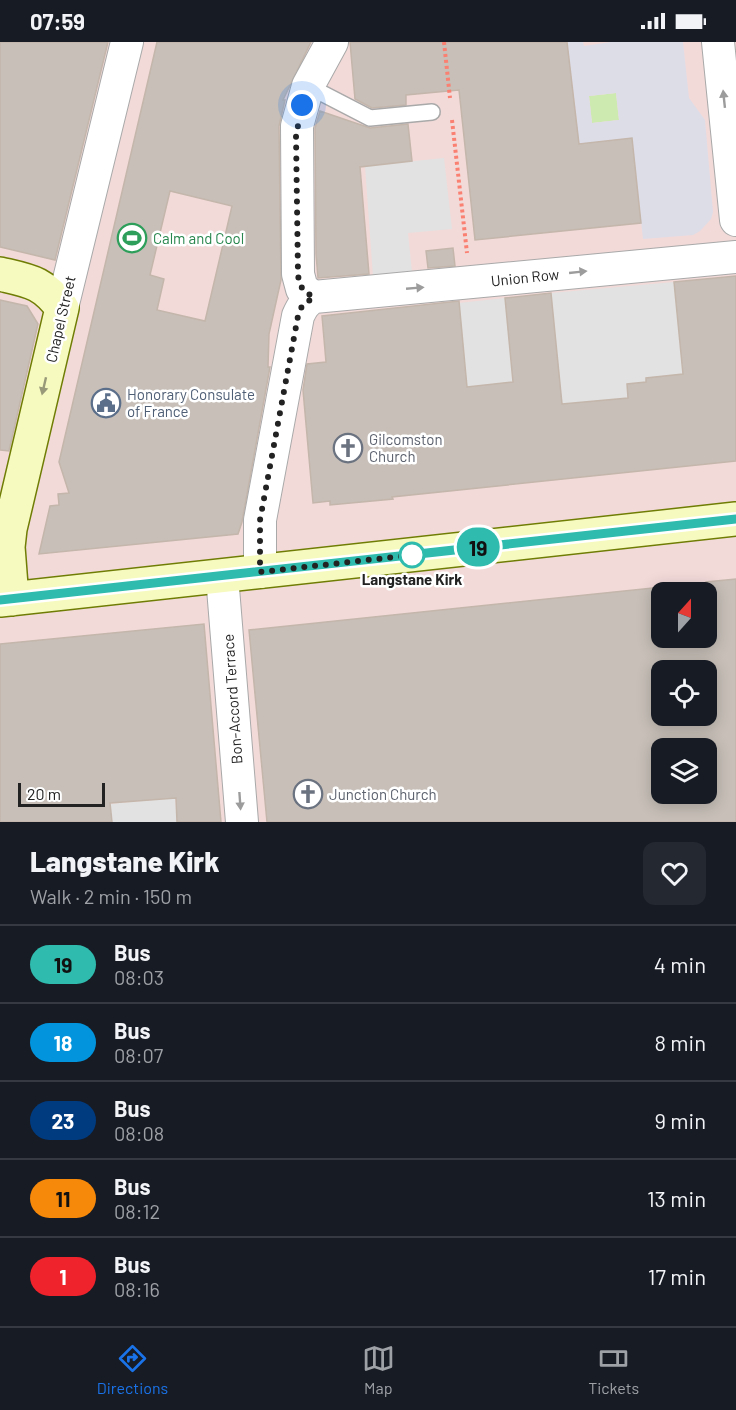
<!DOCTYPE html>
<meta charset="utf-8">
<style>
:root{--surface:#171b24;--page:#242831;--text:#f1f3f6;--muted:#9ea1a6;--line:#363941;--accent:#1a73e8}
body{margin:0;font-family:Barlow,sans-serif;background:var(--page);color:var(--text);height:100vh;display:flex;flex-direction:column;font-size:22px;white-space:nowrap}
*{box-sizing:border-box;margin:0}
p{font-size:20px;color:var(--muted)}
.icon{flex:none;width:33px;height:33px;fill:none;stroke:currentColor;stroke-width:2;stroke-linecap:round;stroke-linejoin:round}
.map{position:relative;height:780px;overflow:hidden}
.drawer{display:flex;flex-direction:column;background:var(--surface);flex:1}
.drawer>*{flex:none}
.badge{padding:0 12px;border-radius:20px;font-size:21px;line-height:39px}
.needle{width:39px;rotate:21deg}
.tools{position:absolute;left:651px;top:540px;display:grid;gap:12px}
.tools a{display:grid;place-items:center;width:66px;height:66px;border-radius:12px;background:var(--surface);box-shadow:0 3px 15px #0003;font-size:30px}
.scale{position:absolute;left:18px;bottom:15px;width:87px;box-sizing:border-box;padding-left:6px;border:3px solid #222;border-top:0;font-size:16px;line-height:21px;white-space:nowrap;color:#222;-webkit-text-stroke:4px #fff;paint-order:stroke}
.you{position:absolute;width:30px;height:30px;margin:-15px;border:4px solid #fff;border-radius:50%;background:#1a73e8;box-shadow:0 0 0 9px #1a73e833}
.map>.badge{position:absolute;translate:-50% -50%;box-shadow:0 0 0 3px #fff}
.round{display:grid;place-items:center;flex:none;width:63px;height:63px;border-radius:12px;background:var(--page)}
.head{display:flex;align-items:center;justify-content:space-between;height:102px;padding:0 30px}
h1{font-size:28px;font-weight:800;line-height:45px}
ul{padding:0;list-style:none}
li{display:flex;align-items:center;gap:18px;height:78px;padding:0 30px;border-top:2px solid var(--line)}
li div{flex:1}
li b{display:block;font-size:22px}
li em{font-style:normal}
li .badge{min-width:66px;font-weight:700;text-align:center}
.status{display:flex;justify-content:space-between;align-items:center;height:42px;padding:0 30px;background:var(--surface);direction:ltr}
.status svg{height:16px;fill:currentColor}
.dock{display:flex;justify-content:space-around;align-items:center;height:84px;border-top:2px solid var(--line);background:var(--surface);font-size:16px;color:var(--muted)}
.dock a{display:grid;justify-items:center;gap:3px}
.dock .on{color:var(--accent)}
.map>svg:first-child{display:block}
.commercial{fill:#f2dad9;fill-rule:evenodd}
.grass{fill:#cdebb0}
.parking{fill:#e2e2e2}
.plaza{fill:#dddde8;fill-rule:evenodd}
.building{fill:#c7bfb8;stroke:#c4b6ab;stroke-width:1.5;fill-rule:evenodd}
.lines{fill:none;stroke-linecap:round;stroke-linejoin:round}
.lane-casing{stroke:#a9a9a9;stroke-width:18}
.street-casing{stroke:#a9a9a9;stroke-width:34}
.secondary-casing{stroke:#707d05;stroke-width:36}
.path{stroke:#fa8072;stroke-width:4;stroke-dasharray:3 3;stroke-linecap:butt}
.lane{stroke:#fff;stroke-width:15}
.street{stroke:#fff;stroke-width:32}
.secondary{stroke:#f7fabf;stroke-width:33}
.oneway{fill:#9c9c9c}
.oneway2{fill:#979978}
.line-casing{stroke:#fff;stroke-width:14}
.line{stroke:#2fbbad;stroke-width:9}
.walk{stroke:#222;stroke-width:6;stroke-dasharray:0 10.8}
.stop-dot{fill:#fff;stroke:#2fbbad;stroke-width:3}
.labels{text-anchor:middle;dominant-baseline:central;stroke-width:5;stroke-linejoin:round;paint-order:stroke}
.leisure-label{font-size:15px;fill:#27864d;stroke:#fff;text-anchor:start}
.street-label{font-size:15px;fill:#222;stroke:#fff}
.service-label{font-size:15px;fill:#4e5e75;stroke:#fff;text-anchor:start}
.worship-label{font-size:15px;fill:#5b616d;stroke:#fff;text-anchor:start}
.stop-label{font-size:15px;font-weight:bold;fill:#222;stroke:#fff}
</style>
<div class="status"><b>07:59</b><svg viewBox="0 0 49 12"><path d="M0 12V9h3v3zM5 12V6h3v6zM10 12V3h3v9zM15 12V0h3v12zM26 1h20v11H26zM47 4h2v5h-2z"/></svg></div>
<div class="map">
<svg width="736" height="780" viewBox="0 0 736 780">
<rect width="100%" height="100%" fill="#f2efe9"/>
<!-- commercial -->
<path class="commercial" d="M 0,0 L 736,0 L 736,780 L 0,780 ZM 662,550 L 706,550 L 706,596 L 662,596 ZM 662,628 L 706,628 L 706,674 L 662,674 ZM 662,706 L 706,706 L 706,752 L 662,752 Z"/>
<!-- grass -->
<path class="grass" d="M 616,51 L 619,78 L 592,81 L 589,54 Z"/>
<!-- parking -->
<path class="parking" d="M 444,116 L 452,187 L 408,191 L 412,230 L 373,234 L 365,124 Z
M 674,240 L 684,337 L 627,342 L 628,356 L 562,362 L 551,251 Z
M 505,256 L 513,340 L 467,345 L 459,261 Z
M 175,756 L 177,780 L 112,780 L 110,762 Z"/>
<!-- plaza -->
<path class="plaza" d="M 567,0 L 583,0 L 584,4 L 611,0 L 683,0 L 689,56 L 705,78 L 713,170 L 711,177 L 700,189 L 693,193 L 643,197 L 632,97 L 544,106 L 577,80 ZM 616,51 L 619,78 L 592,81 L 589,54 Z"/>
<!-- building -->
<path class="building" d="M 0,0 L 108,0 L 55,218 L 0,205 Z
M 157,0 L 311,0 L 283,58 L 285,58 L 279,84 L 281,238 L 269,292 L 268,325 L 270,325 L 242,480 L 238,492 L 39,512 L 50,464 L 59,463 L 58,452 L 69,451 L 59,420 ZM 170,149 L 232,164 L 205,279 L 157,268 L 164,237 L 150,233 Z
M 350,0 L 567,0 L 579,102 L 632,96 L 641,181 L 475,198 L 459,48 L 406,53 L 406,63 L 372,66 L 355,57 Z
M 320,69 L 370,86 L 408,82 L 412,119 L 360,125 L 369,232 L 318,236 L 316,212 L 315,86 Z
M 453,206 L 455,224 L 428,226 L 426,209 Z
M 736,234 L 736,419 L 392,455 L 393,457 L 330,463 L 330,459 L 313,461 L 303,348 L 307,322 L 326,320 L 322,274 L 459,259 L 467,345 L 513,340 L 505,256 L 551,251 L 562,362 L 628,356 L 627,342 L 646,340 L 646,336 L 683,332 L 674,240 Z
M 0,258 L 27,264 L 38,282 L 9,409 L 0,408 Z
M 736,537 L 736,780 L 267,780 L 249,588 L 662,545 L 662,596 L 706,596 L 706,540 ZM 662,628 L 706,628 L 706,674 L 662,674 ZM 662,706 L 706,706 L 706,752 L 662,752 Z
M 204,582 L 221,780 L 177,780 L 176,756 L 110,761 L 112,780 L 0,780 L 0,602 Z"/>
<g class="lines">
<!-- lane casing -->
<g class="lane-casing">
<path id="lane" d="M 308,44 L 370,76 L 432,70"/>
</g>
<!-- street casing -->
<g class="street-casing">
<path id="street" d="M 718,0 L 736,178
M 314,255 L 302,247 L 298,232 L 297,84 L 308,44 L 332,0
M 62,266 L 127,0
M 260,530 L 260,478 L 298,274 C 302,265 305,260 314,255 L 736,215
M 222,534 L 242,780"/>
</g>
<!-- secondary casing -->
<g class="secondary-casing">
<path id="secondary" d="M 0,232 C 30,239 43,240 62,266 L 10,487 L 8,505 L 12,557
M 0,558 L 736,477"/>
</g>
<!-- path -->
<path class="path" d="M 444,0 L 450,56
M 452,78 L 467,211"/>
<!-- lane -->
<use href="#lane" class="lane"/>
<!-- street -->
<use href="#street" class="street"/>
<!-- secondary -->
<use href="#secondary" class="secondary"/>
</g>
<!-- one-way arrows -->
<defs><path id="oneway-solid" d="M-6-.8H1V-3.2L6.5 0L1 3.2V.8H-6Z" transform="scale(1.5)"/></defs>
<g class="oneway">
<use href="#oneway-solid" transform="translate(724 57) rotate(-96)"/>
<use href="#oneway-solid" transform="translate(578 230) rotate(-6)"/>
<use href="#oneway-solid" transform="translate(415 246) rotate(-5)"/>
<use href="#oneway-solid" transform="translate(240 759) rotate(86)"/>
</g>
<use class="oneway2" href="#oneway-solid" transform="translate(44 344) rotate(103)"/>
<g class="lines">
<!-- line casing -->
<g class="line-casing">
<path id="line" d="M 0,558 L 736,477"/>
</g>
<!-- line -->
<use href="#line" class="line"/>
<!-- walk -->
<path class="walk" d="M 302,63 L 296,94 L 298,232 C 299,244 303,250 314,255 L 302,264 L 298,274 L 260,478 L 260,530 L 412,513"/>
</g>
<!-- icons -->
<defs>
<g id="stadium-ring" transform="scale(1.5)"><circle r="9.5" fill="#fff" stroke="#2e9e5b" stroke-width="1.5"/><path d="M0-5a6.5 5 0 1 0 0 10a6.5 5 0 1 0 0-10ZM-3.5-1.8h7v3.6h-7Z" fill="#2e9e5b"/></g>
<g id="civic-ring" transform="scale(1.5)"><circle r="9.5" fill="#fff" stroke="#5c6f8a" stroke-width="1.5"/><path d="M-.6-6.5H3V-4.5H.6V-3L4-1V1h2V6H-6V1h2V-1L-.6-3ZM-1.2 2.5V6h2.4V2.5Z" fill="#5c6f8a"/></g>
<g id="church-ring" transform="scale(1.5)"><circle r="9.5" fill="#fff" stroke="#6b7280" stroke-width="1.5"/><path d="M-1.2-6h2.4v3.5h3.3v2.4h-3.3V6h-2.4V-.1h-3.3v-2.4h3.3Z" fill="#6b7280"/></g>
</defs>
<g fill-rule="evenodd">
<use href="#stadium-ring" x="132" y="196"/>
<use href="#civic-ring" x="106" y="361"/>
<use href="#church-ring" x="348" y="406"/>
<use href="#church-ring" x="308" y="752"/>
</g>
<!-- markers -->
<circle class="stop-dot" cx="412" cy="513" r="12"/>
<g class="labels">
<!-- leisure labels -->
<g class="leisure-label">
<text x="153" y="196">Calm and Cool</text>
</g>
<!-- street labels -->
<g class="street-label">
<text transform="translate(525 235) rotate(-6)">Union Row</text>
<text transform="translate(60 277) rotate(-77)">Chapel Street</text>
<text transform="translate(232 657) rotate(-94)">Bon-Accord Terrace</text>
</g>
<!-- service labels -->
<g class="service-label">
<text x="127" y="352">Honorary Consulate<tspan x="127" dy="17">of France</tspan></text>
</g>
<!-- worship labels -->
<g class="worship-label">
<text x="369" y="397">Gilcomston<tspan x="369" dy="17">Church</tspan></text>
<text x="329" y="752">Junction Church</text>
</g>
<!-- stop labels -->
<g class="stop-label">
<text x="412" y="537">Langstane Kirk</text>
</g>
</g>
</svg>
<div class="tools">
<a><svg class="needle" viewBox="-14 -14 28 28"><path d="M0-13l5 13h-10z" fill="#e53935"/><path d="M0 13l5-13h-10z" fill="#9ea1a6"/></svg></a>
<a><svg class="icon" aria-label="locate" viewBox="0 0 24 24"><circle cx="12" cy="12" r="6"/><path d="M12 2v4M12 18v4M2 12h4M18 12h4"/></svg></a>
<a><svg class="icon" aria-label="layers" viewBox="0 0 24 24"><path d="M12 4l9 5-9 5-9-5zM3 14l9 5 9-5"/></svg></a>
</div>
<div class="scale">20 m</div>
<div class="you" style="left:302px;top:63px"></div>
<b class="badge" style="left:478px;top:505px;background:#2fbbad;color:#111">19</b>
</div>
<section class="drawer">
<div class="head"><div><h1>Langstane Kirk</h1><p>Walk · 2 min · 150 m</p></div><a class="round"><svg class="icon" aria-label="heart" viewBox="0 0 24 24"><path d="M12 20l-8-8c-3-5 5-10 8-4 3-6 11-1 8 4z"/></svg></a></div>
<ul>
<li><span class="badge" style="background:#2fbbad;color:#111">19</span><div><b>Bus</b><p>08:03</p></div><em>4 min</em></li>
<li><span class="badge" style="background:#0295dd;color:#fff">18</span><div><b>Bus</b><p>08:07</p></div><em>8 min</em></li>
<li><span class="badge" style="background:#003b80;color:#fff">23</span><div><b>Bus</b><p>08:08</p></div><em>9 min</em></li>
<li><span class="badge" style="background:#f6880a;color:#111">11</span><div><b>Bus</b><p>08:12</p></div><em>13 min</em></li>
<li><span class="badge" style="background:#ee232c;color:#fff">1</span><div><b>Bus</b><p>08:16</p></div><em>17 min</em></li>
</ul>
</section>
<nav class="dock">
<a class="on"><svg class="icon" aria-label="directions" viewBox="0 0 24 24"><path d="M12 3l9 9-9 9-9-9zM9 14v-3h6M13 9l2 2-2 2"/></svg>Directions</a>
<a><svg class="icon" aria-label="map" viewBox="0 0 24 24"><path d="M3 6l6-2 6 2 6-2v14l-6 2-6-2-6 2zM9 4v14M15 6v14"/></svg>Map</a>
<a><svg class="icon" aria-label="tickets" viewBox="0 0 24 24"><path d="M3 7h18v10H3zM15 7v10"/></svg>Tickets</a>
</nav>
